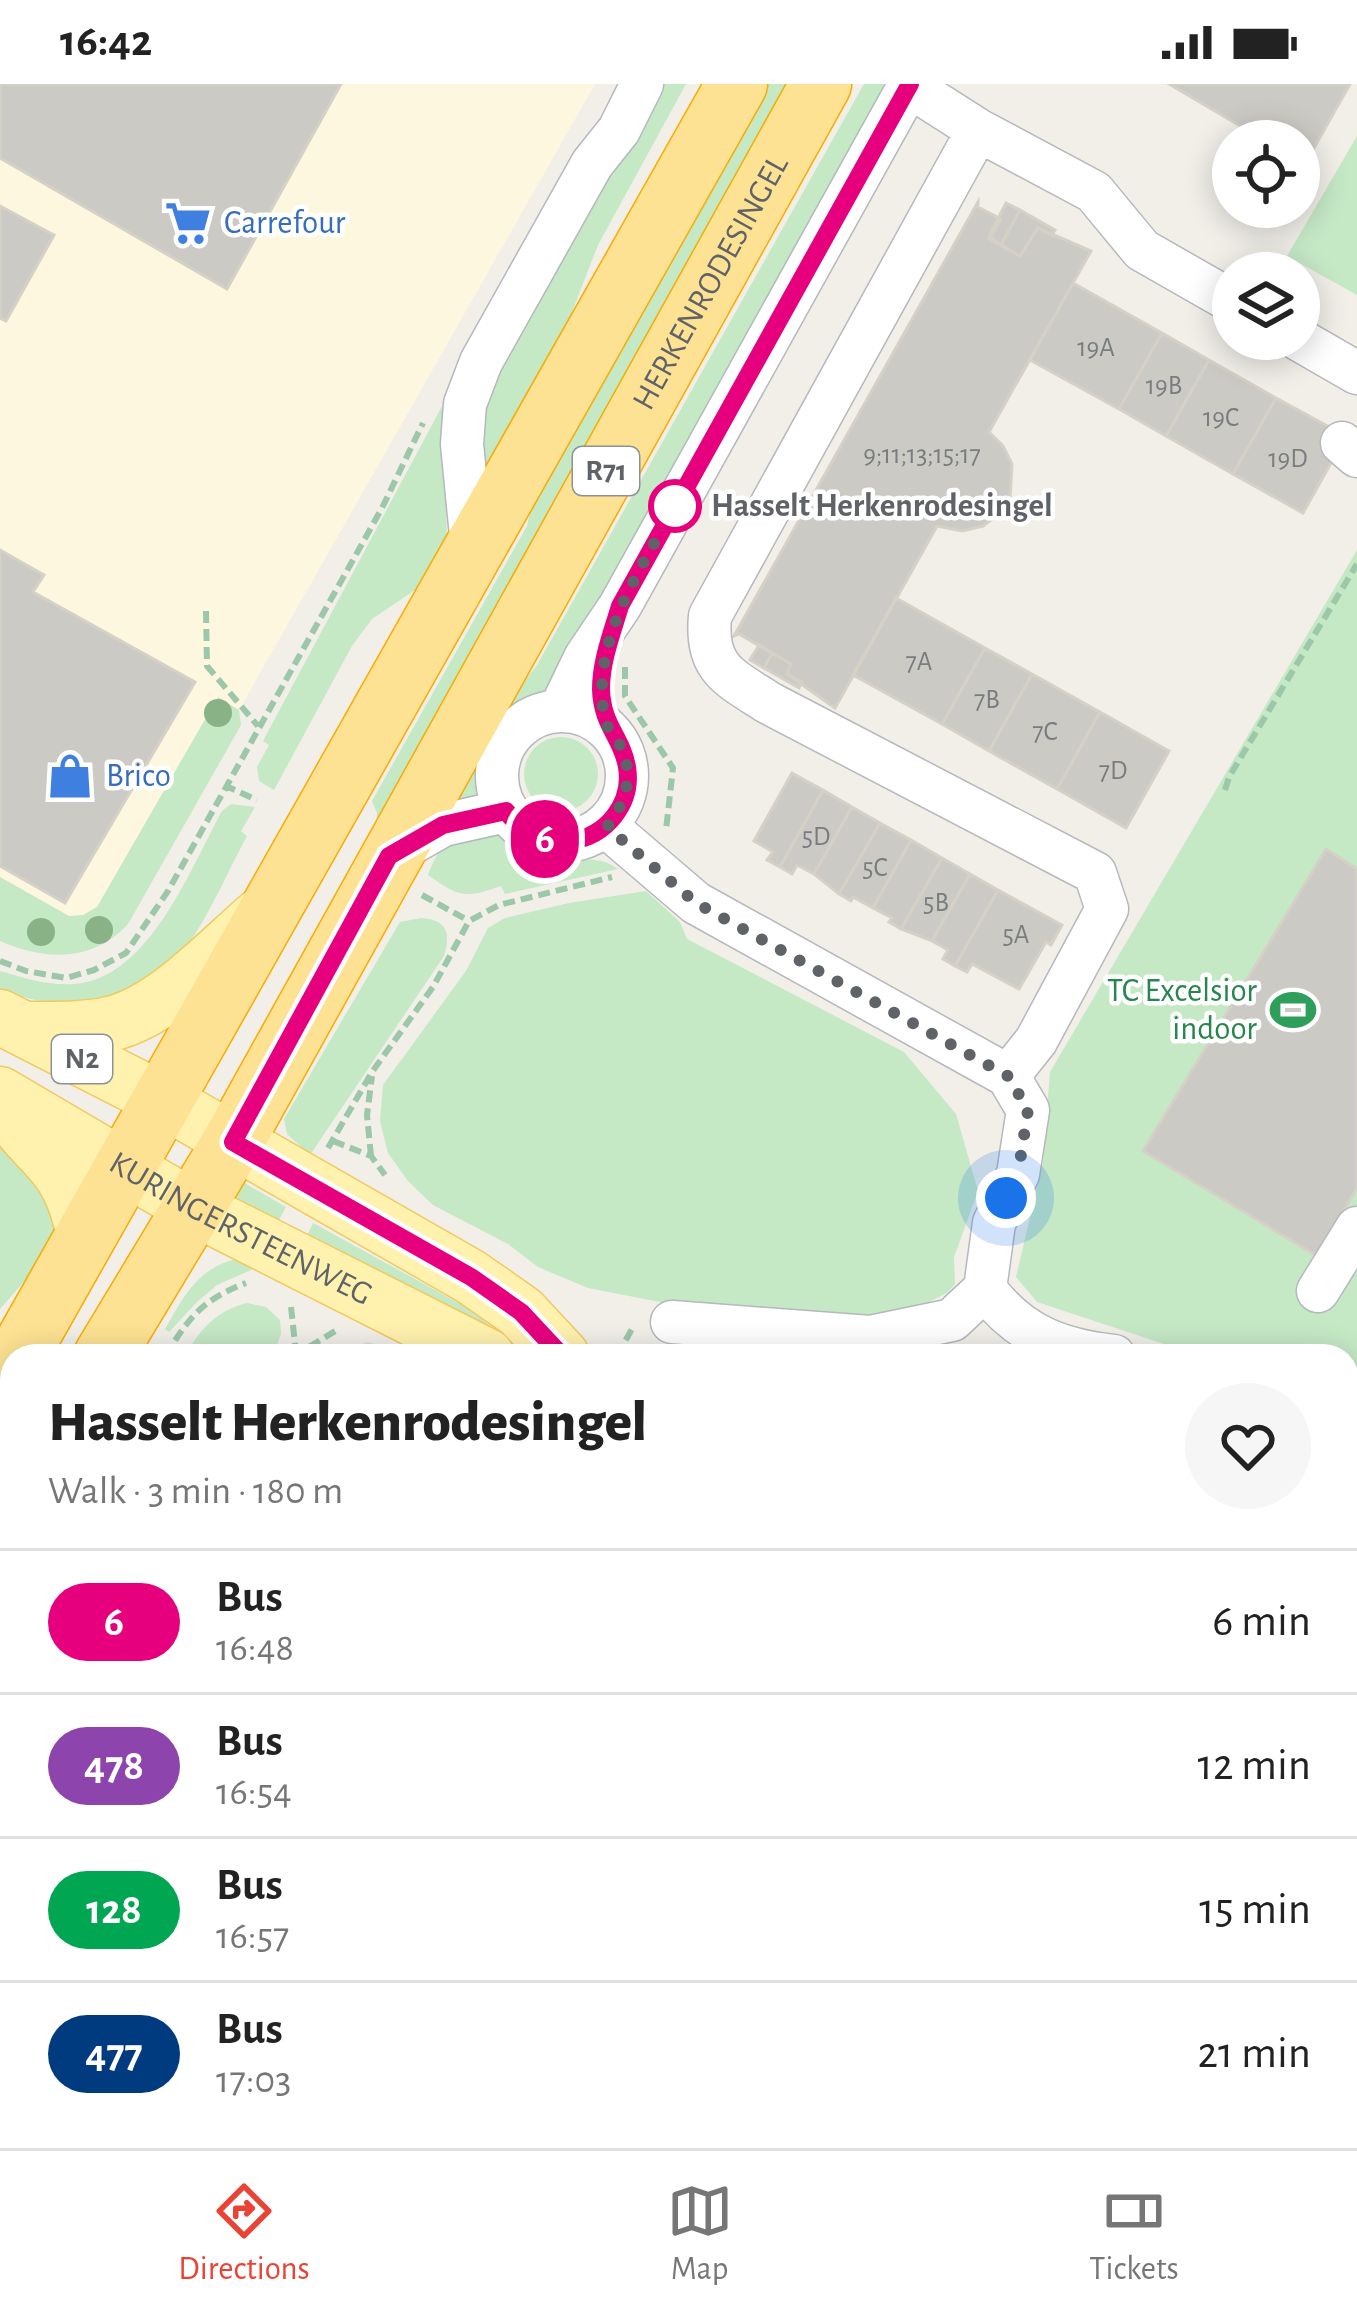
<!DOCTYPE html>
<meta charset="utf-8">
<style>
:root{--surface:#fff;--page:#f6f6f6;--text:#222;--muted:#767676;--line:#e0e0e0;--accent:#ea4335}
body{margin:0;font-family:"Alegreya Sans",sans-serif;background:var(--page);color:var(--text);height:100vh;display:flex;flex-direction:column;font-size:45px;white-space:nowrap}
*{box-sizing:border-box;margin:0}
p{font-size:39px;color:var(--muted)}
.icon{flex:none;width:66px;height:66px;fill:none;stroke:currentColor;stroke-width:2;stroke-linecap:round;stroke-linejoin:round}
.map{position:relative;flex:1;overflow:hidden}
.sheet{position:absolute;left:0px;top:1260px;width:1359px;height:804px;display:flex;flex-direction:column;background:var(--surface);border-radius:36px 36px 0 0;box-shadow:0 6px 30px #0003}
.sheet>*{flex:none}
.badge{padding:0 24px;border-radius:39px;font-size:42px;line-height:78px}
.fabs{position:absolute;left:1212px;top:36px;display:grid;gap:24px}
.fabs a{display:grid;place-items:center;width:108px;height:108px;border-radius:50%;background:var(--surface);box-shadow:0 6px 30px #0003;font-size:60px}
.you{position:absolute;width:60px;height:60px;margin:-30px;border:9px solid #fff;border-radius:50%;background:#1a73e8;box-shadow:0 0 0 18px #1a73e833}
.map>.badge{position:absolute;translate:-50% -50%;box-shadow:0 0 0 6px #fff}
.round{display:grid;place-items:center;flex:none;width:126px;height:126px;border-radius:63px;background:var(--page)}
.head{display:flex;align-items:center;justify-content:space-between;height:204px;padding:0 48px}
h1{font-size:57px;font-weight:800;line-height:90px}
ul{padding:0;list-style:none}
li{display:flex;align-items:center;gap:36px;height:144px;padding:0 48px;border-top:3px solid var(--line)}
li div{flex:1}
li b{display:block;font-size:45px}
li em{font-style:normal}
li .badge{min-width:132px;font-weight:700;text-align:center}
.status{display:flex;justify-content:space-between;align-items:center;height:84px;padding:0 60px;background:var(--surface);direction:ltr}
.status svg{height:33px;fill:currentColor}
.tab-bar{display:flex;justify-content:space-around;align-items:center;height:168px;border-top:3px solid var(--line);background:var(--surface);font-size:33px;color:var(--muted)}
.tab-bar a{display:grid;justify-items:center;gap:6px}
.tab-bar .active{color:var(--accent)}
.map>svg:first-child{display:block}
.commercial{fill:#fef7e0}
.industrial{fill:#e0deda}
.education{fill:#e1ded6}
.green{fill:#c5e8c5}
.building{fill:#cccac5;stroke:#d6d1c6;stroke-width:3}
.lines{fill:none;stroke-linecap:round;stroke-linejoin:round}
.minor-casing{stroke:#b5b8bc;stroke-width:45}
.major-casing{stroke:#f2c960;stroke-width:57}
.highway-casing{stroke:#f9ab00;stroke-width:63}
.path{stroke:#9cc7a9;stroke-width:6;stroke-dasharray:12 6;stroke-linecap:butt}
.minor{stroke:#fff;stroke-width:42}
.major{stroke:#fff2af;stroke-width:54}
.highway{stroke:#fde293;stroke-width:60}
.tree{fill:#89b387}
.line-casing{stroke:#fff;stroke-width:27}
.line{stroke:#e6007e;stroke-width:18}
.walk{stroke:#5f6368;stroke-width:12;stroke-dasharray:0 21.6}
.stop-dot{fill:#fff;stroke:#e6007e;stroke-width:6}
.labels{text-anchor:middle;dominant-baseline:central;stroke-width:9;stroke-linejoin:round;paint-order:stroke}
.number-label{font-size:27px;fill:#7a7d7f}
.shield{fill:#fff;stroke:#8f9295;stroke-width:3}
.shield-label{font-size:30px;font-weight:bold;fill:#5f6368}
.shop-label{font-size:33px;fill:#366cbe;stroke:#fff;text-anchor:start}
.street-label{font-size:33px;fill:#5f6368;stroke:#fff}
.stop-label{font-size:33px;font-weight:bold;fill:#5f6368;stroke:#fff;text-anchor:start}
.leisure-label{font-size:33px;fill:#27864d;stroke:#fff;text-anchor:end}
</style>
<div class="status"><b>16:42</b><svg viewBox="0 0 49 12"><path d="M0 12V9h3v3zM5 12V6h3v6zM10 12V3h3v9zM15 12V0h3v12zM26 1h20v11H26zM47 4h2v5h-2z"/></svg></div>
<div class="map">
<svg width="1357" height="2064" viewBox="0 0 1357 2064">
<rect width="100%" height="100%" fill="#f1efe8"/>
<!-- commercial -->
<path class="commercial" d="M 0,0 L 595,0 L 239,626 L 217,614 L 97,823 L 83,831 L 69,832 L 0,793 Z"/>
<!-- industrial -->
<path class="industrial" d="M 367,1258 L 413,1269 L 418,1272 L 332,1272 Z
M 12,1738 L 12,1901 L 0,1894 L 0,1762 Z"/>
<!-- education -->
<path class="education" d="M 320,2052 L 480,2052 L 502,2064 L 317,2064 Z"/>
<!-- green -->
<path class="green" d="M 664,0 L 686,0 L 598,161 L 563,251 L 485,398 L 478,332 L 511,254 L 591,105 L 620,79 Z
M 759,0 L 796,0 L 375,753 L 377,729 L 372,717 L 527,442 L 541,383 Z
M 864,0 L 891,0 L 552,611 C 496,639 483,656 485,720 L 443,730 L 485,648 L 537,581 Z
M 1357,52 L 1357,211 L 1287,172 Z
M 456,296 L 444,362 L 447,453 L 427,498 L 372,535 L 352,562 L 274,706 L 259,697 L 257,683 L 269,661 L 263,657 Z
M 1357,466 L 1357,1356 L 1347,1350 L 1347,1272 L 1200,1272 L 1037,1218 L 1016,1193 L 1043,1078 L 1050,988 Z
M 218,613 L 239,626 L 241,641 L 128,840 C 93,878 45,877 0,857 L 0,793 L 69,832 L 83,831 L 97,823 Z
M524 690a37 37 0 1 1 74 0a37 37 0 1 1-74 0Z
M 231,720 L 255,723 L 241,747 L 247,752 C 226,790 202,850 172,880 C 123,928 60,929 0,905 L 0,887 C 24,894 48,902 74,900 C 149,895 190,785 222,727 Z
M 496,750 C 513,758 532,768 551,773 C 574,778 599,770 618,785 L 505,810 L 501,802 C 465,815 459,813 428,791 C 443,751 456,753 496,750 Z
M 646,807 L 680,838 L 687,855 L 904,968 L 956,1030 L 978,1107 L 954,1173 L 955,1200 L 947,1209 L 915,1225 L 862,1232 L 665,1219 L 588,1204 L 538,1183 L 508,1160 L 433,1121 L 408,1097 L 388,1069 L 380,1037 L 383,1001 L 466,887 L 488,844 L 505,834 L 569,819 Z
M 421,834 C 447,836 451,848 444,872 L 310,1071 L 287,1050 L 284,1035 L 400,838 Z
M 0,1050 L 54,1103 L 57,1160 L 0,1225 Z
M 241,1097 L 286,1123 L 272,1149 L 246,1138 L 225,1103 Z
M 313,1139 L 466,1223 L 515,1261 L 508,1272 L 301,1164 Z
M 241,1174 L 256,1174 L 251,1186 L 217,1201 L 197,1218 L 169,1248 L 165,1245 C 185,1210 199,1182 241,1174 Z
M 247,1219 L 266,1223 L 280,1236 L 281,1250 L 273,1272 L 185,1272 C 200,1245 217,1226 247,1219 Z
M 12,1572 L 12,1617 L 0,1642 L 0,1584 Z"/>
<!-- building -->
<path class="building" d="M 0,0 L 341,0 L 227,205 L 0,74 Z
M 1169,0 L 1350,0 L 1305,80 L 1299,77 L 1299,57 L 1266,57 Z
M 978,118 L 978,123 L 1001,135 L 989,155 L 1020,172 L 1038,144 L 1091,167 L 989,348 L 1003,362 L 1012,380 L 1010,414 L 999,430 L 983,442 L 962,447 L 937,442 L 835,624 L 787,590 L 791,580 L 739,550 L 734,552 Z
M 1006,119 L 1020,126 L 1001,161 L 989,152 Z
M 0,122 L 54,151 L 6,237 L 0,234 Z
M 1020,126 L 1055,146 L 1052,151 L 1038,144 L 1020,172 L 1001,161 Z
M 1073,199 L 1162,249 L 1119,325 L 1030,276 Z
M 1162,249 L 1209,276 L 1166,352 L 1119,325 Z
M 1209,276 L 1276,314 L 1233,390 L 1166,352 Z
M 1276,314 L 1346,352 L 1303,429 L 1233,390 Z
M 0,466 L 44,491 L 33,508 L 195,598 L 65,819 L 0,782 Z
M 896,514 L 985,564 L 942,640 L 853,591 Z
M 759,561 L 772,569 L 764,584 L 750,576 Z
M 985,564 L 1032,590 L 989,667 L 942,640 Z
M 772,569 L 791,580 L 787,590 L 802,598 L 799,604 L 764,584 Z
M 1032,590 L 1100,628 L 1057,705 L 989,667 Z
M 1100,628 L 1169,667 L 1126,744 L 1057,705 Z
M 792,689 L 823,706 L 780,783 L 767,776 L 773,768 L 754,757 Z
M 823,706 L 852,723 L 814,790 L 797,781 L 792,790 L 780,783 Z
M 852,723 L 880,739 L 839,810 L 814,790 Z
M 880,739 L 911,756 L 873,824 L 853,813 L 851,817 L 839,810 Z
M 911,756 L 942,774 L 901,845 L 889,838 L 892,834 L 873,824 Z
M 1326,765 L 1357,785 L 1357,1104 L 1317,1172 L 1143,1067 Z
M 942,774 L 970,790 L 932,857 L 901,845 Z
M 970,790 L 998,806 L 955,882 L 943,875 L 948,866 L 932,857 Z
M 998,806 L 1062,841 L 1051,861 L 1046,858 L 1019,905 L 972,880 L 967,888 L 955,882 Z
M 703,1246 L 739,1256 L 730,1272 L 688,1272 Z
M 741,1251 L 771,1268 L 768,1272 L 730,1272 Z
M 1347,1549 L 1357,1555 L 1357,1573 L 1347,1586 Z
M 1357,1573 L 1357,1625 L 1347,1643 L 1347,1586 Z
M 1357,1625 L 1357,1669 L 1347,1663 L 1347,1643 Z
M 1353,1825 L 1357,1828 L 1357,1898 L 1347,1897 L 1347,1835 Z
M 1357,2016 L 1357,2064 L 1319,2064 L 1312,2060 L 1310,2063 L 1291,2052 L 1347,2052 L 1347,2022 L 1352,2025 Z
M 480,2052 L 858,2052 L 849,2064 L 502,2064 Z
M 858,2052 L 1089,2052 L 1104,2064 L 849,2064 Z
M 1090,2052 L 1170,2052 L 1161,2064 L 1105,2064 Z"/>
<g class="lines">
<!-- minor casing -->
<g class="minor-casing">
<path id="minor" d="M 909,2 L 978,46 L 1094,108 L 1142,166 L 1233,218
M 978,46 L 710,532 C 705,585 729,593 769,619 L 1095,789 L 1107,825 L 1036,957 L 1008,992
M 1298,255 L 1357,289
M 1342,359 L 1357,372
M 473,472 L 462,360 L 465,320 L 481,278 L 592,80 L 619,46 L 642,0
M 560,626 L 585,574 L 620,522 L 910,0
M497 692a65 65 0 1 1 130 0a65 65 0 1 1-130 0Z
M 607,743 L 696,819 L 1008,992 L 1028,1026 L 1018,1090 L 994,1139 L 985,1205 L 952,1236 L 870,1253 L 672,1238
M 396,768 L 443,741 L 506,727
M 985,1205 C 1019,1250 1058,1266 1114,1272
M 1318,1207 L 1357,1144
M 1347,1370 L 1357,1375
M 0,1676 L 12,1653"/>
</g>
<!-- major casing -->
<g class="major-casing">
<g id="major">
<path d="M 0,933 L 164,1017 L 471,1193 L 521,1228 L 562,1272"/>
<path d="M 25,945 C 53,945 82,946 110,940 C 166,927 220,865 263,829"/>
<path id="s1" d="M 0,1010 L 192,1123 L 487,1272"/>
<path d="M 10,1029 C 24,1053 45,1067 60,1089 C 74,1109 80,1130 84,1153"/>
<path d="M 1347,1732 L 1357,1737"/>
</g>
</g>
<!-- highway casing -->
<g class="highway-casing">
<g id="highway">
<path d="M 18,1272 L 737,0"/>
<path id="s2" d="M 104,1272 L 233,1058 L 821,0"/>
<path d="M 0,1460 L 12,1437"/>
</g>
</g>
<!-- path -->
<path class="path" d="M 206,527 L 207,582 L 258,642
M 625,583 L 625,612 L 673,684 L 666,746
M 224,701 L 257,716
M 1225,706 L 1229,693 L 1357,480
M 422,811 L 469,837
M 0,877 L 26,887 L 66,894 L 94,886 L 126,869 L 168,807 L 382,424 L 423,339
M 333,1057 L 371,1072 L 385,1091
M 328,1064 L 372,988 L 433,903 L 469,837 L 499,821 L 612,793
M 371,1072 L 367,1031 L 372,992
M 291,1223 L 296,1269
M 166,1272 C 188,1233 204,1215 246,1199
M 294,1272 L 337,1246
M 617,1272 L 633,1243
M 0,1569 L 12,1561
M 0,1728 L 9,1710"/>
<!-- minor -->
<use href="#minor" class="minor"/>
<!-- major -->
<use href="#major" class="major"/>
<!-- highway -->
<use href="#highway" class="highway"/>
</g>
<!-- trees -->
<g class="tree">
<circle cx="218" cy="629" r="14"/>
<circle cx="99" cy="846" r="14"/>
<circle cx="41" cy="848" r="14"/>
</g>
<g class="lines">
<!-- line casing -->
<g class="line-casing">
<path id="line" d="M 562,1272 L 521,1228 L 471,1193 L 233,1058 L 389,772 L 443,741 L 506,727 C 521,747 545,761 571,757 C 606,752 633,720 627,683 C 622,653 602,642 601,605 C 601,577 612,549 620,522 L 910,0"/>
</g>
<!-- line -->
<use href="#line" class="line"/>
<!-- walk -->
<path class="walk" d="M 675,422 C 648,472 616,519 605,575 C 601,596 600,621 607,641 C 610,650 618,656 622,665 C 634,694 625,719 607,743 L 696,819 L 1008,992 L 1028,1026 L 1018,1090 L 1006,1114"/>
</g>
<!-- icons -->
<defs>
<g id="supermarket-bare" transform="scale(3.6)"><path d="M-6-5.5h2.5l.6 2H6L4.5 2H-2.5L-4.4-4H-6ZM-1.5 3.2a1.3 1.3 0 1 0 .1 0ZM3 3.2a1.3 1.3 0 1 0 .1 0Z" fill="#3f7fe0" stroke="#fff" stroke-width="2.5" paint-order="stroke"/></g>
<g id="shop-bare" transform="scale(3.6)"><path d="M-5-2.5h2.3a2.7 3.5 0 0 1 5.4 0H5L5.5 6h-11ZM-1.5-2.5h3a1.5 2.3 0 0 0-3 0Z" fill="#3f7fe0" stroke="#fff" stroke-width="2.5" paint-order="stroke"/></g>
<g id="stadium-bare" transform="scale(3.6)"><path d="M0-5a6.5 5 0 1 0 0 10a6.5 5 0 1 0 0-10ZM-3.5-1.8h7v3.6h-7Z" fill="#2e9e5b" stroke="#fff" stroke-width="2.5" paint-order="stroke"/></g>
</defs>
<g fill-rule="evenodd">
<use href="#supermarket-bare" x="188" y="139"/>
<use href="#shop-bare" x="70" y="692"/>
<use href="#stadium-bare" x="1293" y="926"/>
</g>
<!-- markers -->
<circle class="stop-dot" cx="675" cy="422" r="24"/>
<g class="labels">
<!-- number labels -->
<g class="number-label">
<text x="1096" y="263">19A</text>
<text x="1164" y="301">19B</text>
<text x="1221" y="333">19C</text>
<text x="922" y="370">9;11;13;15;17</text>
<text x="1288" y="374">19D</text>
<text x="919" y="577">7A</text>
<text x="987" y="615">7B</text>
<text x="1045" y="647">7C</text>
<text x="1113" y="686">7D</text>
<text x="816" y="752">5D</text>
<text x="875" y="783">5C</text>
<text x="936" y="818">5B</text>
<text x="1016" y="850">5A</text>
</g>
<!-- shield labels -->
<g class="shield">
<rect x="573" y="363" width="66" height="48" rx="9"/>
<rect x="52" y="951" width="60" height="48" rx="9"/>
</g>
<g class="shield-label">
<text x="606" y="387">R71</text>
<text x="82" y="975">N2</text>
</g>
<!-- shop labels -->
<g class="shop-label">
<text x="224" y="139">Carrefour</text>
<text x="106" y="692">Brico</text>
</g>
<!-- street labels -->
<g class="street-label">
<text stroke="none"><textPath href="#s2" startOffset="1233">HERKENRODESINGEL</textPath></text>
<text stroke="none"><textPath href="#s1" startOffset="276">KURINGERSTEENWEG</textPath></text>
</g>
<!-- stop labels -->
<g class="stop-label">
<text x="711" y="422">Hasselt Herkenrodesingel</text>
</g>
<!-- leisure labels -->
<g class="leisure-label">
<text x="1257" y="907">TC Excelsior<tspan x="1257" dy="38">indoor</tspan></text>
</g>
</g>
</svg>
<div class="fabs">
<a><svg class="icon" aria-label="locate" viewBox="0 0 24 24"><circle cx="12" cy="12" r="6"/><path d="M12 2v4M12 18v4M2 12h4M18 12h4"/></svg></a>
<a><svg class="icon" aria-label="layers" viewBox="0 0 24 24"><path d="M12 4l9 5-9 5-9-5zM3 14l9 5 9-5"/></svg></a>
</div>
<div class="you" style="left:1006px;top:1114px"></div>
<b class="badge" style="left:545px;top:755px;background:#e6007e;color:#fff">6</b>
<section class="sheet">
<div class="head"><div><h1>Hasselt Herkenrodesingel</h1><p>Walk · 3 min · 180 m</p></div><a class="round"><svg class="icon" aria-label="heart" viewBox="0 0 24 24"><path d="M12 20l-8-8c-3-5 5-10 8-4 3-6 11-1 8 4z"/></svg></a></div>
<ul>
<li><span class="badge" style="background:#e6007e;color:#fff">6</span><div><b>Bus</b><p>16:48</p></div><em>6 min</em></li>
<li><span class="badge" style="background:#8e44ad;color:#fff">478</span><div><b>Bus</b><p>16:54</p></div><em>12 min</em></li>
<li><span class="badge" style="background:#00a651;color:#fff">128</span><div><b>Bus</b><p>16:57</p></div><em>15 min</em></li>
<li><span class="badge" style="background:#003b80;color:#fff">477</span><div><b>Bus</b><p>17:03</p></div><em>21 min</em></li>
</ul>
</section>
</div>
<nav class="tab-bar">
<a class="active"><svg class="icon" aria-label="directions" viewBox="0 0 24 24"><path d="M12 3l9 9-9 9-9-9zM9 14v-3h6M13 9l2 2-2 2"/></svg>Directions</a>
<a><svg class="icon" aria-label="map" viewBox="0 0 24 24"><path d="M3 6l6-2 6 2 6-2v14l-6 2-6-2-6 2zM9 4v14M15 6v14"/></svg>Map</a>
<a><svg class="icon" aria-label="tickets" viewBox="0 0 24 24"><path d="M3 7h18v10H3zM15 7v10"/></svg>Tickets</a>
</nav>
